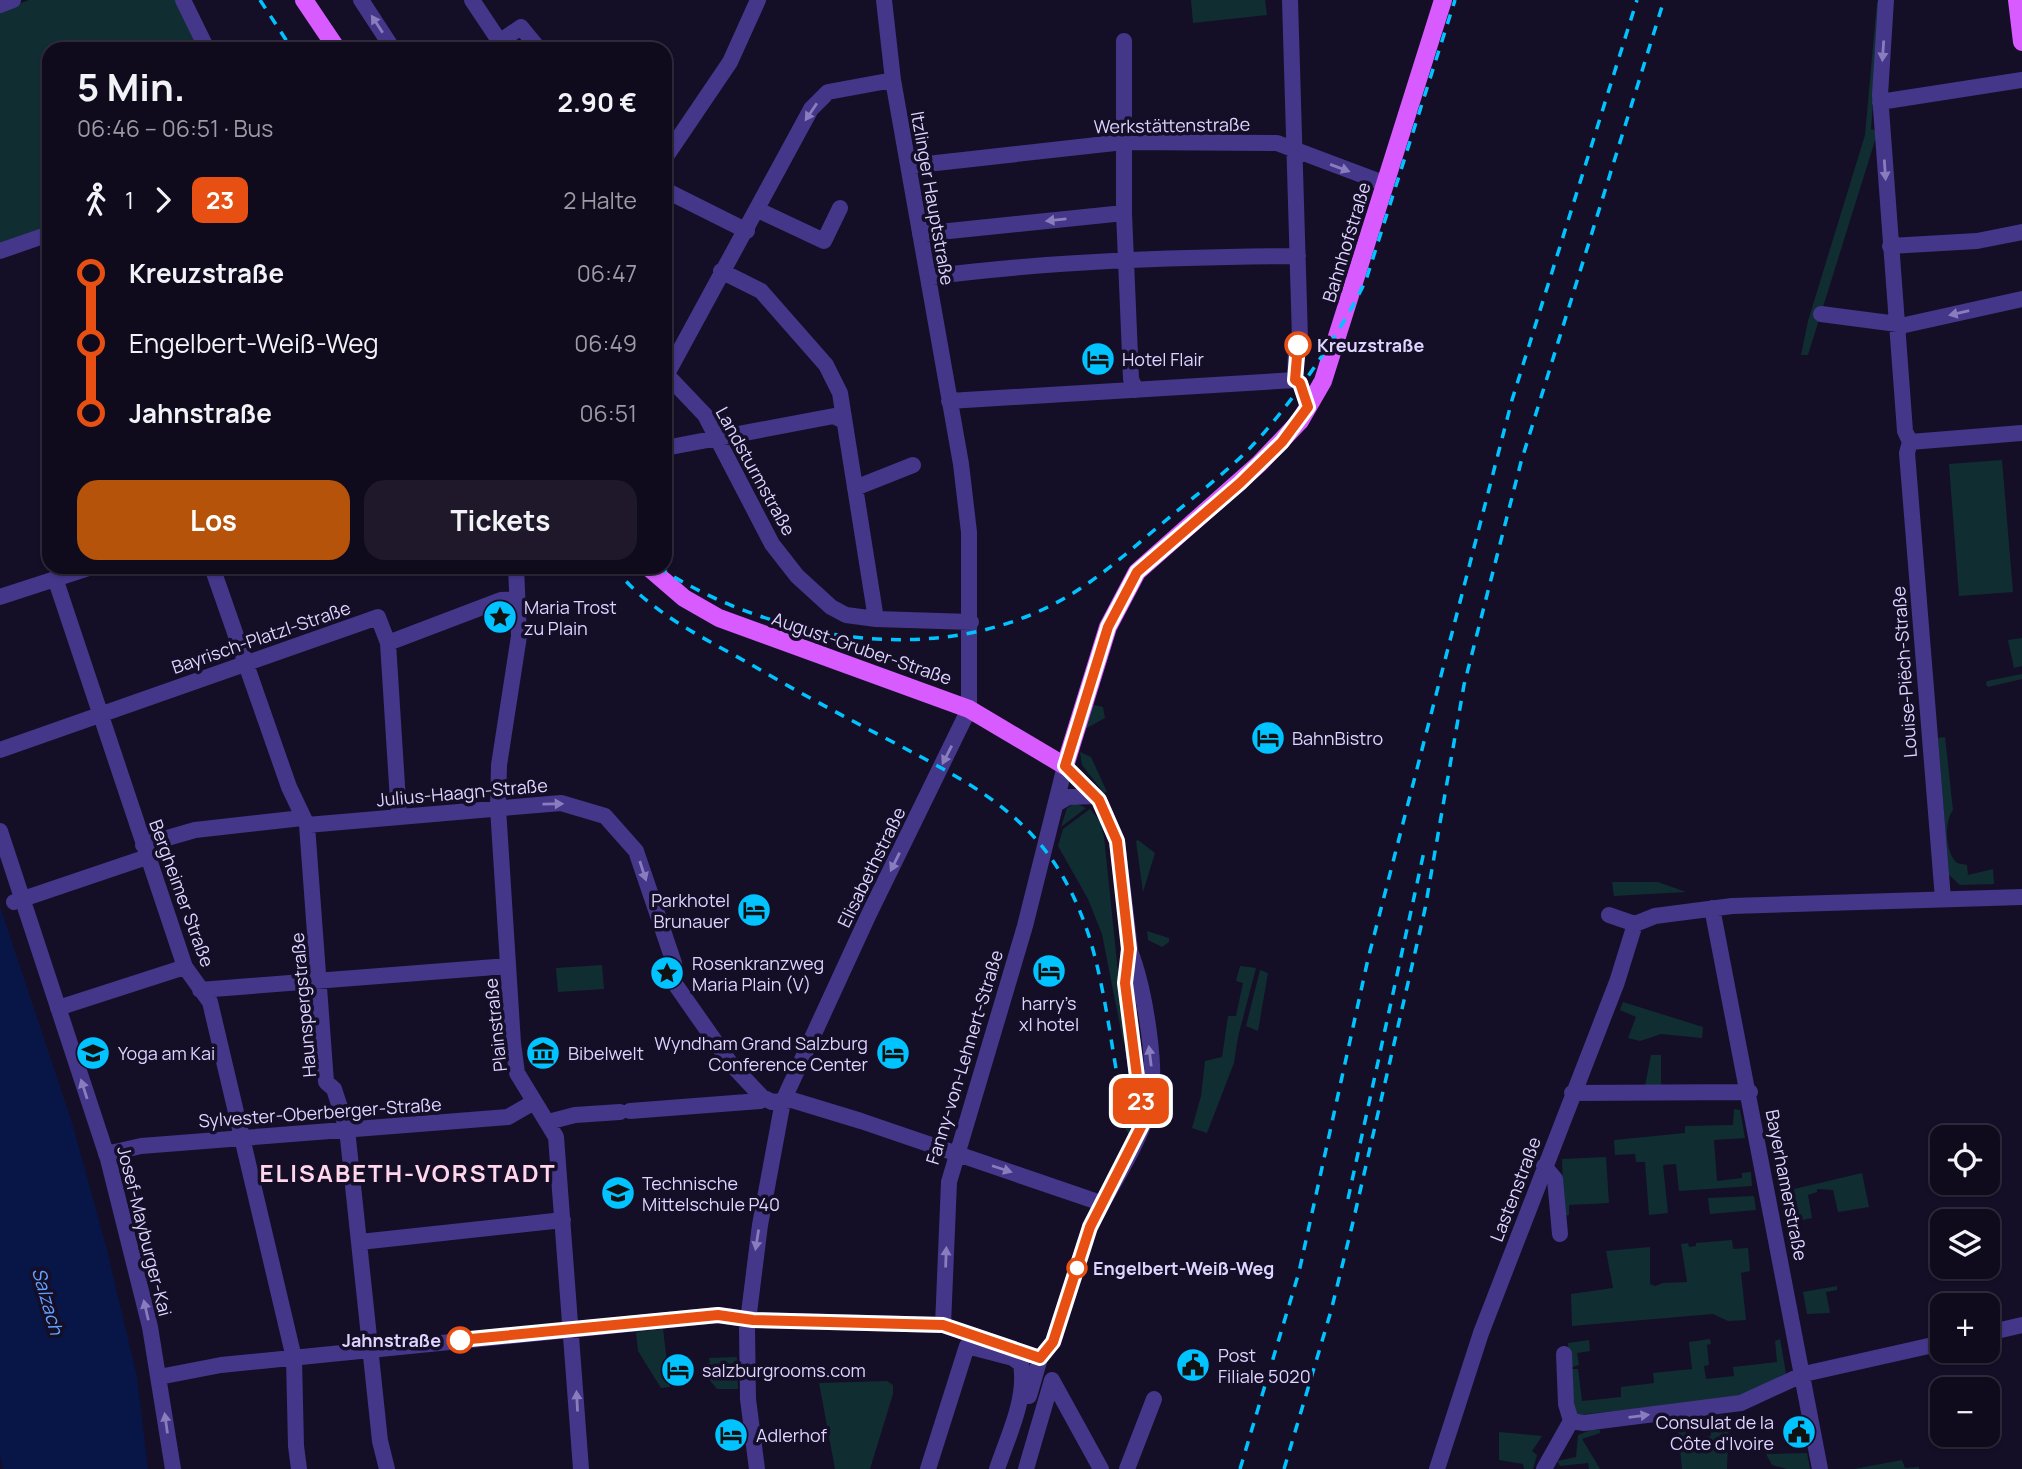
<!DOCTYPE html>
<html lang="de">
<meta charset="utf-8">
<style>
:root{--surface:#100a1d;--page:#1e182a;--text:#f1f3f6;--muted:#9c9aa4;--line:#302b3b;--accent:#b45309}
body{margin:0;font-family:Manrope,sans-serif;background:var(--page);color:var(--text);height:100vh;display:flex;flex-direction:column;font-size:26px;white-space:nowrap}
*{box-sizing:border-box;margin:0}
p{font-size:23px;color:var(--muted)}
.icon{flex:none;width:38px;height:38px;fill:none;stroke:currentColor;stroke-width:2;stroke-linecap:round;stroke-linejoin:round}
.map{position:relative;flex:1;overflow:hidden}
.side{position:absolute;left:42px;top:42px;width:630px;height:532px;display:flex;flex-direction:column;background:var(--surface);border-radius:21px;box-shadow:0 2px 5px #0004,0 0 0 2px var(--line)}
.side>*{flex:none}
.badge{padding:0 14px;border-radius:10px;font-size:24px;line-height:46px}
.fabs{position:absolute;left:1930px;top:1125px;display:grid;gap:14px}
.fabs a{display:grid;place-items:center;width:70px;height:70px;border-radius:14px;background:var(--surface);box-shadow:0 2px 5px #0004,0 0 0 2px var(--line);font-size:35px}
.map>.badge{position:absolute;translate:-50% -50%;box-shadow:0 0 0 4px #fff}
.legs{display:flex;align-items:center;gap:10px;height:77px;padding:0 35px;font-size:23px}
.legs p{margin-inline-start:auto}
.overview{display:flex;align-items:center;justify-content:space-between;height:119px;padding:0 35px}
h1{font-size:38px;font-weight:700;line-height:52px}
.action{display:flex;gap:14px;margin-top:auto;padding:14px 35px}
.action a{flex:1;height:80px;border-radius:21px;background:var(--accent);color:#fff;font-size:28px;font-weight:700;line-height:80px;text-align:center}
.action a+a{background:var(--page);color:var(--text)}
ul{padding:0 35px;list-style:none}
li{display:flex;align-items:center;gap:24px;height:70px;font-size:26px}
li i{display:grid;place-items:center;width:10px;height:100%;margin:0 9px;background:currentColor}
li i::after{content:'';width:18px;height:18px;margin:-9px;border:5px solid;border-radius:50%;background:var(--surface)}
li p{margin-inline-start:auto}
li:first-child i{background:linear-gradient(#0000 50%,currentColor 0)}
li:last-child i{background:linear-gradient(currentColor 50%,#0000 0)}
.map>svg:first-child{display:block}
.green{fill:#102e31}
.water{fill:#071647}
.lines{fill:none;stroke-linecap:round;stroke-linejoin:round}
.minor{stroke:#443689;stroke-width:16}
.major{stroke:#d75bff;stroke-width:18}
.rail{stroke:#00c3ff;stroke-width:3.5;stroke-dasharray:10 9;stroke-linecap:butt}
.oneway{fill:#897dbe}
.line-1-casing{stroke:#fff;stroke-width:16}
.line-1{stroke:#e75012;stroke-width:10}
.stop-1-dot{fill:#fff;stroke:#e75012;stroke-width:3.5}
.labels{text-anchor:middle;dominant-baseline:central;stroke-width:7;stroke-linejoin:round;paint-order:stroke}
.street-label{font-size:18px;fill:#ded4ff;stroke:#150e27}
.stop-label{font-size:18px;font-weight:bold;fill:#ded4ff;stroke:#150e27;text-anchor:start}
.poi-label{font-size:18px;fill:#ded4ff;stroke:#150e27;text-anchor:start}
.water-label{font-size:19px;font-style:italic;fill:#62a1ff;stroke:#150e27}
.district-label{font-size:24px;font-weight:bold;letter-spacing:2px;fill:#ffd6ea;stroke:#150e27}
</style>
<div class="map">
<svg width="2022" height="1469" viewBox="0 0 2022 1469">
<rect width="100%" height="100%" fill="#150e27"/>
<!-- green -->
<path class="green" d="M 29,0 L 177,0 L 202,49 L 49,49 L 49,226 L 0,243 L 0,11 Z
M 1191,0 L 1265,0 L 1267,15 L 1193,23 Z
M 1877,2 L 1881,2 L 1871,129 L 1878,131 L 1808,355 L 1801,355 L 1808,321 L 1865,135 Z
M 2002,460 L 2013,592 L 1959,596 L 1949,464 Z
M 2022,638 L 2022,666 L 2014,668 L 2008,640 Z
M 2022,674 L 2022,679 L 1988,687 L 1986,684 L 1987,681 Z
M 1093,705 L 1103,707 L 1105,718 L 1085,729 Z
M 1945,737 L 1953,810 C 1944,822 1945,853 1957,863 L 1967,865 L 1968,875 L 1993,869 L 1994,884 L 1960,885 L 1949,875 L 1938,738 Z
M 1080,752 L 1091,757 L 1107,792 L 1104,793 L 1082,765 Z
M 1075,803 L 1086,808 L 1061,827 L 1067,808 Z
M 1090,809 L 1100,821 L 1104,837 L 1125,1040 L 1123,1041 L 1102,934 L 1088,899 L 1058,846 L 1063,829 Z
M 1138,840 L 1155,853 L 1143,892 L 1136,841 Z
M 1612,882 L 1658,882 L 1686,892 L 1614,896 Z
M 1147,931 L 1169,938 L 1169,942 L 1162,947 L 1148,940 Z
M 602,965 L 604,989 L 558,992 L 556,968 Z
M 1240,966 L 1256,968 L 1238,1037 L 1234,1063 L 1207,1133 L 1192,1128 L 1201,1096 L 1205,1061 L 1222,1057 L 1228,1016 L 1236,1016 L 1243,983 L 1236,981 Z
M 1260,970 L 1268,973 L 1258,1031 L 1246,1026 Z
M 1623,1002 L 1703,1027 L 1702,1038 L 1661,1034 L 1640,1041 L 1628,1038 L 1636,1017 L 1620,1010 Z
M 1651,1055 L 1661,1055 L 1661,1086 L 1645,1086 Z
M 1117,1099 L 1123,1103 L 1135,1099 L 1129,1135 L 1119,1117 Z
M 1734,1109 L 1740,1110 L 1745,1138 L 1714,1140 L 1717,1181 L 1742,1178 L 1742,1173 L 1751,1172 L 1752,1186 L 1679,1191 L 1676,1164 L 1663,1165 L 1668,1213 L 1649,1215 L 1645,1162 L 1636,1162 L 1635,1154 L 1615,1155 L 1614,1140 L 1685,1133 L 1685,1126 L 1733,1125 Z
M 1606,1157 L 1609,1203 L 1569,1205 L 1569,1215 L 1564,1216 L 1562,1159 Z
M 1862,1173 L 1869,1207 L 1838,1212 L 1833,1190 L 1817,1189 L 1817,1192 L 1808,1195 L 1812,1218 L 1788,1223 L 1784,1202 L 1795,1199 L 1794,1189 Z
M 1754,1196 L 1756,1210 L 1710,1214 L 1708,1198 Z
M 1732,1240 L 1733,1249 L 1748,1248 L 1750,1271 L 1741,1273 L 1746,1320 L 1728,1321 L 1713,1314 L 1572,1326 L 1571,1294 L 1613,1288 L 1606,1251 L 1650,1247 L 1650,1284 L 1655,1286 L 1663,1283 L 1687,1282 L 1681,1244 L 1688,1243 L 1689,1247 L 1696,1246 L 1696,1243 Z
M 1837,1286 L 1837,1290 L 1826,1292 L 1830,1313 L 1807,1314 L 1803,1292 Z
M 663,1329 L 670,1387 L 661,1388 L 638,1351 L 636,1332 Z
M 1710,1339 L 1711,1344 L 1707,1345 L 1709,1365 L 1704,1366 L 1706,1379 L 1734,1376 L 1733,1367 L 1777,1362 L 1775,1341 L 1780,1339 L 1786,1373 L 1741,1398 L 1576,1415 L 1568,1369 L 1578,1369 L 1582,1401 L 1621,1397 L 1621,1387 L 1654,1383 L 1653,1373 L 1692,1369 L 1689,1342 Z
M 1589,1340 L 1590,1351 L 1577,1353 L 1579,1365 L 1569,1368 L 1568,1343 Z
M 737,1357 L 738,1389 L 717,1389 L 707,1377 L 705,1364 L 710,1363 L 709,1358 Z
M 887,1381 L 893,1385 L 893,1394 L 870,1469 L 835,1469 L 819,1383 Z
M 1729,1415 L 1727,1469 L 1682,1469 L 1677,1419 L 1684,1419 L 1687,1439 L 1711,1436 L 1709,1416 Z
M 1591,1430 L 1600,1430 L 1600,1433 L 1582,1439 L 1600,1469 L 1589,1469 L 1588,1463 L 1560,1466 L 1557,1461 L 1576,1457 L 1578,1435 Z
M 1499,1432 L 1542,1436 L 1532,1451 L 1537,1455 L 1533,1469 L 1524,1469 L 1523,1464 L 1499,1460 Z
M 1807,1453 L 1810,1469 L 1787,1469 L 1772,1465 L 1766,1454 Z
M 1902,1460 L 1905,1468 L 1919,1467 L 1919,1469 L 1854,1469 Z"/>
<!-- water -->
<path class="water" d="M 0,907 L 73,1126 L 107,1250 L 137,1377 L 148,1469 L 3,1469 L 0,1456 Z"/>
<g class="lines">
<!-- minor -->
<path class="minor" d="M 183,0 L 207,49
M 361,0 L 393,49
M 472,0 L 500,42
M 1290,0 L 1300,339 L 1296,350 L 1295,380 L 1300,383 L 1308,407
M 1886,0 L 1880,95 L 1905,431 L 1910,442
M 0,5 L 13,0
M 1124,41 L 1124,213 L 1131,379 L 1136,390
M 489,49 L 521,27 L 539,49
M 1880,102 L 2022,80
M 665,158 L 730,62 L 758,0
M 909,166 L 1124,142 L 1277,143 L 1386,184
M 665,190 L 747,231
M 758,210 L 824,241 L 840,208
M 920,234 L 1124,213
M 1890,246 L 1977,241 L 2022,232
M 0,251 L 49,234
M 721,271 L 761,291 L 826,365 L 840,393 L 876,619
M 928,277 C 1052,261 1174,257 1298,256
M 1821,314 L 1905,325 L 2022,299
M 665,373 L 705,415 L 772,544 L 797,576 L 831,607 L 846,615 L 876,619 L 971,622
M 667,374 L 811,109 L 828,92 L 893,80
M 949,401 L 1295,380
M 1910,442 L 1907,453 L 1943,899
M 1910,442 L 2022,433
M 665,448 L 834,416 L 844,421
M 855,488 L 913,465
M 212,567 L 289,787 L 307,825 L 561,803 L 605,816 L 636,851 L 674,963 L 675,984 L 731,1064 L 762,1097 L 772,1102 L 792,1100 L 861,1121 L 1101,1203
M 516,567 L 519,636 L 499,765 L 498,808 L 513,1043 L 517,1073 L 556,1137 L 581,1469
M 55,578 L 185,967 L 210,1002 L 294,1358 L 296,1446 L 299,1469
M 0,597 L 92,567
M 388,643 L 399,817
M 0,750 L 378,617 L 388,643 L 501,600 L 518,599
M 1056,804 L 1068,797 L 1096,796
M 307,825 L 326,1082 L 334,1089 L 347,1129 L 380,1441 L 387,1469
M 0,831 L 108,1159 L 150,1327 L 173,1469
M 143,845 L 195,830 L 302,818
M 14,902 L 147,857
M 1712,908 L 1820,1469
M 1609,915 L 1635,924
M 1635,924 L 1655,916 L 1732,906 L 2022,897
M 200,990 L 508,966
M 58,1008 L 185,967
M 1572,1093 L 1750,1092
M 630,1111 L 760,1101
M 548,1122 L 575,1115 L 620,1112
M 106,1154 L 141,1146 L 508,1117 L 534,1102
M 1544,1166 L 1555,1179 L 1560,1234
M 1090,1227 C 1108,1189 1136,1151 1148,1111 C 1160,1075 1144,987 1130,951
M 360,1242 L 563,1220
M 943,1325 L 949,1182 L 1025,926 L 1065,766 L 1099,800 L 1117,841 L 1130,949 L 1125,983 L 1143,1123
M 1988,1333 L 2022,1325
M 159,1377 L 221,1365 L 718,1315 L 753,1320 L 943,1325 L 1040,1358
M 1029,1396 L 1040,1358 L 1053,1342 L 1086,1240
M 1571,1421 L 1584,1423 L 1741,1403 L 1804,1374 L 1942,1343
M 757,1469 L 748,1399 L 747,1329 L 760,1225 L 783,1101 L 869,914 L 969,709 L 969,532 L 961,464 L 893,80 L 884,0
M 928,1469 L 967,1346 L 1013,1358 L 1021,1364 C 1027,1399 1008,1436 997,1469
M 1026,1469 L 1052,1380 L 1101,1469
M 1127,1469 L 1154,1399
M 1437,1469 L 1481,1333 L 1617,982 L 1635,924
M 1544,1469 L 1571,1421 L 1566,1404 L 1564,1354"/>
<!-- major -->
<path class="major" d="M 304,0 L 337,49
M 2017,0 L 2022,42
M 648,567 L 684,598 L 719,618 L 969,709 L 1065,766 L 1108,627 L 1137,572 L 1259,464 L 1300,421 L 1323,381 L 1443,0"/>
<!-- rail -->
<path class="rail" d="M 260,0 L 292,49
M 614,567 C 648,612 704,638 752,665 C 796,691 841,715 887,739 C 984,790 1052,823 1089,936 C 1105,988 1111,1044 1121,1097
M 658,567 C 769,639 926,667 1048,607 C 1096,584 1135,545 1176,512 C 1200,492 1226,472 1248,450 C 1289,408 1341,333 1366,280 L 1455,0
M 1348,1199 L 1425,847
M 1240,1469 L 1299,1272 L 1368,959 L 1512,400 L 1637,0
M 1284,1469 L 1331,1311 L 1353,1222 L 1425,909 L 1464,685 L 1521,462 L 1664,0"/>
</g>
<!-- one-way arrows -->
<defs><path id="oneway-solid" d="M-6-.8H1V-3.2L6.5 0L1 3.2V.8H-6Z" transform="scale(1.75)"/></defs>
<g class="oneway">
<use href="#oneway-solid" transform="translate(377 24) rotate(-123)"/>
<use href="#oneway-solid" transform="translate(1883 51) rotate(94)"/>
<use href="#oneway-solid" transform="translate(811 112) rotate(124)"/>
<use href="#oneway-solid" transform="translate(1340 168) rotate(20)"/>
<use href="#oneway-solid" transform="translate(1885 170) rotate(86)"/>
<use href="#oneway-solid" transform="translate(1056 220) rotate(174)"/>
<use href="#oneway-solid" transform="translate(1959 313) rotate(167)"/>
<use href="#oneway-solid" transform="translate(947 755) rotate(117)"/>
<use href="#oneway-solid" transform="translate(553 804) rotate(-1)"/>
<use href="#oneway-solid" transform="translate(895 862) rotate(116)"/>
<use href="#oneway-solid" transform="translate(643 871) rotate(72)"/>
<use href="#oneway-solid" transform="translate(1150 1056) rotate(-97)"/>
<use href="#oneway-solid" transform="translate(84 1089) rotate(-108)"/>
<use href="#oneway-solid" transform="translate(1002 1169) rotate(18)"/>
<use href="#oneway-solid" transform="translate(757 1240) rotate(99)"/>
<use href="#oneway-solid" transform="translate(946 1257) rotate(-88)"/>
<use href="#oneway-solid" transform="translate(146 1310) rotate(-103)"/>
<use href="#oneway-solid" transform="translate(577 1401) rotate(-93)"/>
<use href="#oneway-solid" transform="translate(1639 1416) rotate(-7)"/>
<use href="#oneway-solid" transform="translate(166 1423) rotate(-98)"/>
</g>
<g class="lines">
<!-- line-1 casing -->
<g class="line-1-casing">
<path id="line-1" d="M 460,1340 L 718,1315 L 753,1320 L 943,1325 L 1040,1358 L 1053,1342 L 1090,1227 L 1143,1123 L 1125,983 L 1129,949 L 1117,841 L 1099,800 L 1065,766 L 1108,627 L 1137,572 L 1240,483 L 1282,442 L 1308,407 L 1300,383 L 1295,380 L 1298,345"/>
</g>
<!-- line-1 -->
<use href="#line-1" class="line-1"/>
</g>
<!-- icons -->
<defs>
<g id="hotel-disc" transform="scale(1.75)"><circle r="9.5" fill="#00c3ff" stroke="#150e27"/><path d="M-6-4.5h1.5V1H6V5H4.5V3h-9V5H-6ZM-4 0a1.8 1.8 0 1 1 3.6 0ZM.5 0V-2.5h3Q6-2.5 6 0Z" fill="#111"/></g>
<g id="sight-disc" transform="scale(1.75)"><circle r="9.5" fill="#00c3ff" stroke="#150e27"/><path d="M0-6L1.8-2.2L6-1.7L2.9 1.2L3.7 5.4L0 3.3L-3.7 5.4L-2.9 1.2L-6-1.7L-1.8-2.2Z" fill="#111"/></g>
<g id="school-disc" transform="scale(1.75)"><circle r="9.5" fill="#00c3ff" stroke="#150e27"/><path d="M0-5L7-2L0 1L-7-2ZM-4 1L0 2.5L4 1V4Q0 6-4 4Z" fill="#111"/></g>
<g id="museum-disc" transform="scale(1.75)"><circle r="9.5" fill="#00c3ff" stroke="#150e27"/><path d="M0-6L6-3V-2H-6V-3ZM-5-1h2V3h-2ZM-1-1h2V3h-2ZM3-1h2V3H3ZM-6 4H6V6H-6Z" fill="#111"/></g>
<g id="civic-disc" transform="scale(1.75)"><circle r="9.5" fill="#00c3ff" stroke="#150e27"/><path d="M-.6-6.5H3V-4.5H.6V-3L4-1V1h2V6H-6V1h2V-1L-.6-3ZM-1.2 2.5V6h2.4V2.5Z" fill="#111"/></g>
</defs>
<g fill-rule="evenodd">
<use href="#hotel-disc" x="1098" y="359"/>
<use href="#sight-disc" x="500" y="617"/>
<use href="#hotel-disc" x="1268" y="738"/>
<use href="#hotel-disc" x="754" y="910"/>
<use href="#hotel-disc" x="1049" y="971"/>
<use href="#sight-disc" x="667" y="973"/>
<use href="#school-disc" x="93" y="1053"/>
<use href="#museum-disc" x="543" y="1053"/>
<use href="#hotel-disc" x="893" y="1053"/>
<use href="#school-disc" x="618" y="1193"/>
<use href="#civic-disc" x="1193" y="1365"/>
<use href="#hotel-disc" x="678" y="1370"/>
<use href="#civic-disc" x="1799" y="1432"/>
<use href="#hotel-disc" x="731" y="1435"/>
</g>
<!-- markers -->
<g class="stop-1-dot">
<circle cx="1298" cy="345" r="12"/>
<circle cx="1077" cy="1268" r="9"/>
<circle cx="460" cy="1340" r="12"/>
</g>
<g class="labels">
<!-- street labels -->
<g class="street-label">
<text transform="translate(1172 125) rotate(-1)">Werkstättenstraße</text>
<text transform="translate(933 198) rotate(80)">Itzlinger Hauptstraße</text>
<text transform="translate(1346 242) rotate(-73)">Bahnhofstraße</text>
<text transform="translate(756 471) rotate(61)">Landsturmstraße</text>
<text transform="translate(261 637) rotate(-19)">Bayrisch-Platzl-Straße</text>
<text transform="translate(862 648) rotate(19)">August-Gruber-Straße</text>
<text transform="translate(1904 672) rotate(-94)">Louise-Piëch-Straße</text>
<text transform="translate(462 792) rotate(-5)">Julius-Haagn-Straße</text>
<text transform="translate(871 867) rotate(-64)">Elisabethstraße</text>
<text transform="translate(182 893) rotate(70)">Bergheimer Straße</text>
<text transform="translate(303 1005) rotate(-95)">Haunspergstraße</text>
<text transform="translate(495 1025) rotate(-96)">Plainstraße</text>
<text transform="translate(964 1057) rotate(-73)">Fanny-von-Lehnert-Straße</text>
<text transform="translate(320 1112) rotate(-4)">Sylvester-Oberberger-Straße</text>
<text transform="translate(1787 1185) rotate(79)">Bayerhamerstraße</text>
<text transform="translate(1515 1189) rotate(-69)">Lastenstraße</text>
<text transform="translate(145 1231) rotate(76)">Josef-Mayburger-Kai</text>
</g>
<!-- stop labels -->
<g class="stop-label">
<text x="1317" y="345">Kreuzstraße</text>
<text x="1093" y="1268">Engelbert-Weiß-Weg</text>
<text x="441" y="1340" text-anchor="end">Jahnstraße</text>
</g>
<!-- poi labels -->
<g class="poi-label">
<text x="1122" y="359">Hotel Flair</text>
<text x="524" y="607">Maria Trost<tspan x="524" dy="21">zu Plain</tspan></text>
<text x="1292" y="738">BahnBistro</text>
<text x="730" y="900" text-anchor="end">Parkhotel<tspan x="730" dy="21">Brunauer</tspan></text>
<text x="692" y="963">Rosenkranzweg<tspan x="692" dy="21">Maria Plain (V)</tspan></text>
<text x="1049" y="1003" text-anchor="middle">harry’s<tspan x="1049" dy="21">xl hotel</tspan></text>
<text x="868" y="1043" text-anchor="end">Wyndham Grand Salzburg<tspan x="868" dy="21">Conference Center</tspan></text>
<text x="118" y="1053">Yoga am Kai</text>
<text x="568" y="1053">Bibelwelt</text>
<text x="642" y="1183">Technische<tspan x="642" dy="21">Mittelschule P40</tspan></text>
<text x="1218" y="1355">Post<tspan x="1218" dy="21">Filiale 5020</tspan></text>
<text x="702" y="1370">salzburgrooms.com</text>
<text x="1774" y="1422" text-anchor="end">Consulat de la<tspan x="1774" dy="21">Côte d'Ivoire</tspan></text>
<text x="756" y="1435">Adlerhof</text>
</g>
<!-- water labels -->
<g class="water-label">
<text transform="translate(48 1301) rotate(74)">Salzach</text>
</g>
<!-- district labels -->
<g class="district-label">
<text x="408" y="1172">ELISABETH-VORSTADT</text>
</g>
</g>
</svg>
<div class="fabs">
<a><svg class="icon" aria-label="locate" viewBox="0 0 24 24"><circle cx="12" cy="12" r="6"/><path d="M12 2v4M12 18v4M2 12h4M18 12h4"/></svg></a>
<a><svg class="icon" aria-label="layers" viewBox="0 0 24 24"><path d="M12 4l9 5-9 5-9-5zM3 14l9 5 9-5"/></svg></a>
<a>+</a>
<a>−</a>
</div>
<b class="badge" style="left:1141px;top:1101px;background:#e75012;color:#fff">23</b>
<section class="side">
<div class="overview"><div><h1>5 Min.</h1><p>06:46 – 06:51 · Bus</p></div><b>2.90 €</b></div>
<div class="legs"><svg class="icon" aria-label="walk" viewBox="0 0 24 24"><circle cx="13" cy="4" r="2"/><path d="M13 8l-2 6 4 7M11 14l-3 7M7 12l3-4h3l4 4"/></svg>1<svg class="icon" aria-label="forward" viewBox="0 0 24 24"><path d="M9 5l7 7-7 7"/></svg><b class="badge" style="background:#e75012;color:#fff">23</b><p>2 Halte</p></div>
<ul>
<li><i style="color:#e75012"></i><b>Kreuzstraße</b><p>06:47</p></li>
<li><i style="color:#e75012"></i><span>Engelbert-Weiß-Weg</span><p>06:49</p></li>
<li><i style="color:#e75012"></i><b>Jahnstraße</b><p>06:51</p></li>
</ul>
<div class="action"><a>Los</a><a>Tickets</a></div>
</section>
</div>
